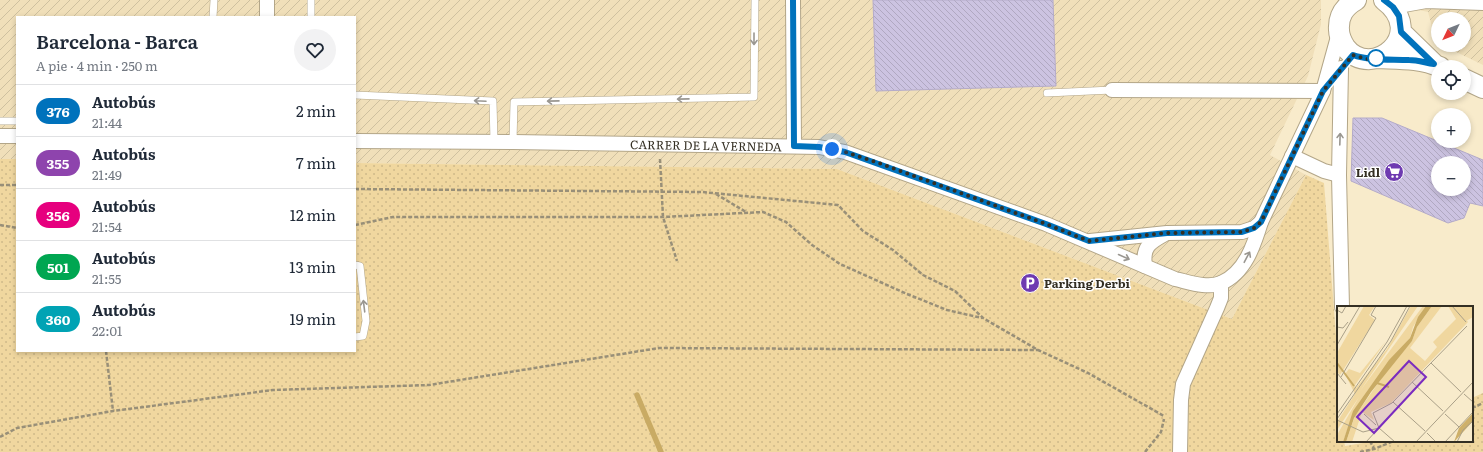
<!DOCTYPE html>
<html lang="es">
<meta charset="utf-8">
<style>
:root{--surface:#fff;--page:#f2f2f3;--text:#1f2937;--muted:#747a83;--line:#e0e1e3}
body{margin:0;font-family:Literata,serif;background:var(--page);color:var(--text);height:100vh;display:flex;flex-direction:column;font-size:15px;white-space:nowrap}
*{box-sizing:border-box;margin:0}
p{font-size:13px;color:var(--muted)}
.icon{flex:none;width:22px;height:22px;fill:none;stroke:currentColor;stroke-width:2;stroke-linecap:round;stroke-linejoin:round}
.map{position:relative;flex:1;overflow:hidden}
.sheet{position:absolute;left:16px;top:16px;width:340px;height:336px;display:flex;flex-direction:column;background:var(--surface);border-radius:0px;box-shadow:0 2px 6px #0003}
.sheet>*{flex:none}
.badge{padding:0 8px;border-radius:13px;font-size:14px;line-height:26px}
.needle{width:26px;rotate:227deg}
.tools{position:absolute;left:1431px;top:12px;display:grid;gap:8px}
.tools a{display:grid;place-items:center;width:40px;height:40px;border-radius:50%;background:var(--surface);box-shadow:0 2px 6px #0003;font-size:20px}
.you{position:absolute;width:20px;height:20px;margin:-10px;border:3px solid #fff;border-radius:50%;background:#1a73e8;box-shadow:0 0 0 6px #1a73e833}
.map>.badge{position:absolute;translate:-50% -50%;box-shadow:0 0 0 2px #fff}
.round{display:grid;place-items:center;flex:none;width:42px;height:42px;border-radius:21px;background:var(--page)}
.headline{display:flex;align-items:center;justify-content:space-between;height:68px;padding:0 20px}
h1{font-size:19px;font-weight:600;line-height:30px}
ul{padding:0;list-style:none}
li{display:flex;align-items:center;gap:12px;height:52px;padding:0 20px;border-top:1px solid var(--line)}
li div{flex:1}
li b{display:block;font-size:15px}
li em{font-style:normal}
li .badge{min-width:44px;font-weight:700;text-align:center}
.map>svg:first-child{display:block}
.industrial{fill:url(#industrial-furrows)}
.green{fill:url(#green-dots)}
.lines{fill:none;stroke-linecap:round;stroke-linejoin:round}
.stream{stroke:#c9ab64;stroke-width:5.5}
.building{fill:url(#building-back-hatch);stroke:#b4abc9;fill-rule:evenodd}
.lane-casing{stroke:#b3a688;stroke-width:8}
.street-casing{stroke:#b3a688;stroke-width:16}
.secondary-casing{stroke:#b3a688;stroke-width:22}
.path{stroke:#988f78;stroke-width:2.5;stroke-dasharray:4 2;stroke-linecap:butt}
.lane{stroke:#fff;stroke-width:7}
.street{stroke:#fff;stroke-width:14}
.secondary{stroke:#fff;stroke-width:20}
.oneway{stroke:#9a9791}
.line-casing{stroke:#fff;stroke-width:9}
.line{stroke:#0072bc;stroke-width:6}
.walk{stroke:#342f23;stroke-width:4;stroke-dasharray:0 7.2}
.stop-dot{fill:#fff;stroke:#0072bc;stroke-width:2}
.labels{text-anchor:middle;dominant-baseline:central;stroke-width:3;stroke-linejoin:round;paint-order:stroke}
.street-label{font-size:12px;fill:#342f23;stroke:#fff}
.poi-label{font-size:12px;font-weight:bold;fill:#342f23;stroke:#fff;text-anchor:end}
.inset-river{fill:none;stroke:#c9ab64;stroke-width:2}
.inset-road{fill:none;stroke:#aaa088;stroke-width:1}
.view{fill:#7b2cbf;fill-opacity:0.15;stroke:#7b2cbf;stroke-width:2}
.inset-edge{fill:none;stroke:#342f23;stroke-width:2}
</style>
<div class="map">
<svg width="1483" height="452" viewBox="0 0 1483 452">
<defs>
<pattern id="industrial-furrows" width="10" height="10" patternUnits="userSpaceOnUse"><rect width="10" height="10" fill="#f0dfb9"/><path d="M-1 1l2-2M0 10L10 0M9 11l2-2" fill="none" stroke="#cec09f"/></pattern>
<pattern id="green-dots" width="8" height="8" patternUnits="userSpaceOnUse"><rect width="8" height="8" fill="#f0d79f"/><path d="M2 2h.1M6 6h.1" fill="none" stroke="#ceb989" stroke-width="1.8" stroke-linecap="round"/></pattern>
<pattern id="building-back-hatch" width="6" height="6" patternUnits="userSpaceOnUse"><rect width="6" height="6" fill="#ccc3e1"/><path d="M-1 5l2 2M0 0l6 6M5-1l2 2" fill="none" stroke="#b0a8c1"/></pattern>
</defs>
<rect width="100%" height="100%" fill="#f8ebcb"/>
<!-- industrial -->
<path class="industrial" d="M 0,0 L 1321,0 L 1321,24 L 1308,76 L 1270,155 L 1306,175 L 1232,319 L 837,169 L 355,163 L 355,17 L 17,17 L 17,159 L 0,159 Z
M 1373,0 L 1483,0 L 1483,65 L 1442,45 L 1464,45 L 1464,19 L 1438,19 L 1438,43 L 1436,42 L 1428,12 Z"/>
<!-- green -->
<path class="green" d="M 0,159 L 17,159 L 17,351 L 355,351 L 355,163 L 837,169 L 1232,319 L 1306,175 L 1324,183 L 1338,361 L 1338,441 L 1344,441 L 1345,446 L 1375,441 L 1472,441 L 1472,398 L 1483,393 L 1483,452 L 0,452 Z"/>
<g class="lines">
<!-- stream -->
<path class="stream" d="M 637,395 L 661,452"/>
</g>
<!-- building -->
<path class="building" d="M 873,0 L 1053,0 L 1056,86 L 876,91 Z
M 1353,118 L 1382,118 L 1483,160 L 1483,206 L 1470,203 L 1464,218 L 1448,223 L 1351,181 ZM 1438,163 L 1464,163 L 1464,189 L 1438,189 Z"/>
<g class="lines">
<!-- lane casing -->
<g class="lane-casing">
<path id="lane" d="M 311,0 L 311,17
M 213,17 L 214,0
M 1047,93 L 1112,90
M 355,95 L 493,101 L 494,142
M 0,121 L 17,121
M 513,142 L 514,102 L 754,97 L 755,0
M 355,265 L 360,266 L 366,321 L 363,336 L 355,337"/>
</g>
<!-- street casing -->
<g class="street-casing">
<g id="street">
<path d="M 793,0 L 794,146"/>
<path d="M 1393,7 L 1426,1 L 1483,3"/>
<path d="M 267,17 L 267,0"/>
<path d="M 1341,68 L 1339,175 L 1342,307"/>
<path d="M 1112,90 L 1323,91"/>
<path d="M 0,136 L 17,136"/>
<path id="s1" d="M 355,141 L 513,142 L 819,147 L 845,152 L 1046,224 L 1175,279 C 1189,282 1207,289 1221,283 C 1245,273 1254,245 1261,222 L 1323,91 L 1339,33"/>
<path d="M 1292,156 L 1324,171 L 1339,175"/>
<path d="M 1090,241 L 1167,233 L 1242,232 L 1254,228 L 1261,222"/>
<path d="M 1145,266 C 1142,247 1150,242 1165,234"/>
<path d="M 1180,452 L 1181,400 L 1183,384 L 1217,308 L 1221,298 L 1221,283"/>
</g>
</g>
<!-- secondary casing -->
<g class="secondary-casing">
<path id="secondary" d="M 1356,0 C 1344,7 1338,16 1339,30 C 1339,36 1342,42 1345,47 C 1372,82 1429,34 1384,0
M 1401,32 L 1434,64
M 1378,58 C 1398,59 1421,58 1440,67
M 1464,79 L 1483,88"/>
</g>
<!-- path -->
<path class="path" d="M 660,159 L 663,217 L 677,261
M 0,185 L 17,185
M 355,189 L 702,192 L 838,205 L 863,231 L 893,250 L 923,275 L 955,291 L 983,318 L 1038,350 L 1088,373 L 1164,416
M 716,194 L 746,212
M 0,225 L 17,228
M 355,225 L 393,217 L 663,217 L 763,212 L 786,222 L 812,245 L 840,264 L 907,294 L 947,310 L 982,318
M 106,351 L 113,411
M 1472,408 L 1483,403
M 0,437 L 17,428 L 113,411 L 273,390 L 429,385 L 659,348 L 1038,350
M 1370,441 L 1374,449
M 1145,452 L 1161,432 L 1164,419
M 1360,452 L 1374,449 L 1394,441"/>
<!-- lane -->
<use href="#lane" class="lane"/>
<!-- street -->
<use href="#street" class="street"/>
<!-- secondary -->
<use href="#secondary" class="secondary"/>
</g>
<!-- one-way arrows -->
<defs><path id="oneway-shaft" d="M-6 0H5M1.5-3L5.5 0L1.5 3" fill="none" stroke-width="1.6" stroke-linecap="round" stroke-linejoin="round"/></defs>
<g class="oneway">
<use href="#oneway-shaft" transform="translate(754 39) rotate(90)"/>
<use href="#oneway-shaft" transform="translate(683 99) rotate(179)"/>
<use href="#oneway-shaft" transform="translate(480 101) rotate(-177)"/>
<use href="#oneway-shaft" transform="translate(553 101) rotate(179)"/>
<use href="#oneway-shaft" transform="translate(1340 139) rotate(-88)"/>
<use href="#oneway-shaft" transform="translate(1124 257) rotate(24)"/>
<use href="#oneway-shaft" transform="translate(1247 257) rotate(-62)"/>
<use href="#oneway-shaft" transform="translate(364 306) rotate(-97)"/>
</g>
<g class="lines">
<!-- line casing -->
<g class="line-casing">
<path id="line" d="M 793,0 L 794,146 L 819,147 L 845,152 L 1046,224 L 1089,241 L 1167,233 L 1242,232 L 1254,228 L 1261,222 L 1323,91 L 1353,55 C 1369,61 1392,59 1409,60 C 1418,60 1426,63 1434,64 L 1401,32 L 1399,16 L 1393,7 L 1384,0"/>
</g>
<!-- line -->
<use href="#line" class="line"/>
<!-- walk -->
<path class="walk" d="M 832,149 L 845,152 L 873,161 L 1046,224 L 1089,241 L 1167,233 L 1242,232 L 1254,228 L 1261,222 L 1323,91 L 1353,55 L 1367,59 L 1378,58 L 1376,58"/>
</g>
<!-- icons -->
<defs>
<g id="supermarket-disc" transform="scale(1)"><circle r="9.5" fill="#6e3ab1" stroke="#fff"/><path d="M-6-5.5h2.5l.6 2H6L4.5 2H-2.5L-4.4-4H-6ZM-1.5 3.2a1.3 1.3 0 1 0 .1 0ZM3 3.2a1.3 1.3 0 1 0 .1 0Z" fill="#fff"/></g>
<g id="parking-disc" transform="scale(1)"><circle r="9.5" fill="#6e3ab1" stroke="#fff"/><path d="M-3.5-5.5H1a3.5 3.5 0 0 1 0 7H-1V5.5H-3.5ZM-1-3.4V-.6H.8a1.4 1.4 0 0 0 0-2.8Z" fill="#fff"/></g>
</defs>
<g fill-rule="evenodd">
<use href="#supermarket-disc" x="1394" y="172"/>
<use href="#parking-disc" x="1030" y="283"/>
</g>
<!-- markers -->
<circle class="stop-dot" cx="1376" cy="58" r="8"/>
<g class="labels">
<!-- street labels -->
<g class="street-label">
<text stroke="none"><textPath href="#s1" startOffset="351">CARRER DE LA VERNEDA</textPath></text>
</g>
<!-- poi labels -->
<g class="poi-label">
<text x="1380" y="172">Lidl</text>
<text x="1044" y="283" text-anchor="start">Parking Derbi</text>
</g>
</g>
<!-- overview -->
<g transform="translate(1337 306)">
<rect width="136" height="136" fill="#f8ebcb"/>
<path d="M 27,0 L 38,0 L 32,9 L 38,14 L 3,69 L 0,66 L 0,47 ZM 74,0 L 81,0 L 23,85 L 86,0 L 89,0 L 76,21 L 73,32 L 31,84 L 12,119 L 6,136 L 0,136 L 0,129 L 22,91 L 0,124 L 0,116 L 18,88 L 8,68 L 12,63 L 23,67 L 49,35 L 18,79 L 19,82 L 50,43 ZM 95,0 L 105,0 L 73,42 L 88,55 L 100,41 L 96,36 L 119,13 L 111,0 L 117,0 L 131,16 L 54,97 L 34,106 L 37,114 L 25,106 L 15,136 L 9,136 L 18,110 L 56,56 L 75,35 L 80,21 Z" fill="#f0d79f"/>
<path d="M 136,107 L 136,115 L 117,136 L 122,122 Z" fill="#ceb069"/>
<path d="M 117,0 L 136,0 L 136,11 L 129,15 Z" fill="#f0d79f"/>
<path d="M 89,0 L 95,0 L 80,21 L 75,35 L 34,86 L 17,112 L 9,136 L 6,136 L 16,105 L 52,54 L 73,32 L 81,11 Z" fill="#c9ab64"/>
<path class="inset-river" d="M 0,57 L 17,80M 40,77 L 52,81"/>
<path class="inset-road" d="M 115,0 L 129,16M 0,4 L 5,7 L 9,0M 0,21 L 6,22 L 11,16M 0,39 L 23,0M 94,57 L 124,86M 0,67 L 9,78M 4,71 L 39,12 L 34,9 L 39,0M 75,76 L 106,105M 127,88 L 136,96M 56,96 L 88,125M 0,108 L 50,36 L 70,0M 27,108 L 39,119M 108,108 L 122,121M 0,113 L 54,35 L 73,0M 0,114 L 26,126 L 42,122M 42,122 L 36,107 L 55,97 L 130,20M 42,122 L 58,136M 90,127 L 99,136M 29,136 L 40,124M 79,136 L 136,76M 108,136 L 136,106M 120,136 L 126,124 L 136,115"/>
<path class="view" d="M 72,55 L 89,71 L 37,127 L 20,111 Z"/>
<rect width="136" height="136" class="inset-edge"/>
</g>
</svg>
<div class="tools">
<a><svg class="needle" viewBox="-14 -14 28 28"><path d="M0-13l5 13h-10z" fill="#e53935"/><path d="M0 13l5-13h-10z" fill="#747a83"/></svg></a>
<a><svg class="icon" aria-label="locate" viewBox="0 0 24 24"><circle cx="12" cy="12" r="6"/><path d="M12 2v4M12 18v4M2 12h4M18 12h4"/></svg></a>
<a>+</a>
<a>−</a>
</div>
<div class="you" style="left:832px;top:149px"></div>
<section class="sheet">
<div class="headline"><div><h1>Barcelona - Barca</h1><p>A pie · 4 min · 250 m</p></div><a class="round"><svg class="icon" aria-label="heart" viewBox="0 0 24 24"><path d="M12 20l-8-8c-3-5 5-10 8-4 3-6 11-1 8 4z"/></svg></a></div>
<ul>
<li><span class="badge" style="background:#0072bc;color:#fff">376</span><div><b>Autobús</b><p>21:44</p></div><em>2 min</em></li>
<li><span class="badge" style="background:#8e44ad;color:#fff">355</span><div><b>Autobús</b><p>21:49</p></div><em>7 min</em></li>
<li><span class="badge" style="background:#e6007e;color:#fff">356</span><div><b>Autobús</b><p>21:54</p></div><em>12 min</em></li>
<li><span class="badge" style="background:#00a651;color:#fff">501</span><div><b>Autobús</b><p>21:55</p></div><em>13 min</em></li>
<li><span class="badge" style="background:#00a3b4;color:#fff">360</span><div><b>Autobús</b><p>22:01</p></div><em>19 min</em></li>
</ul>
</section>
</div>
